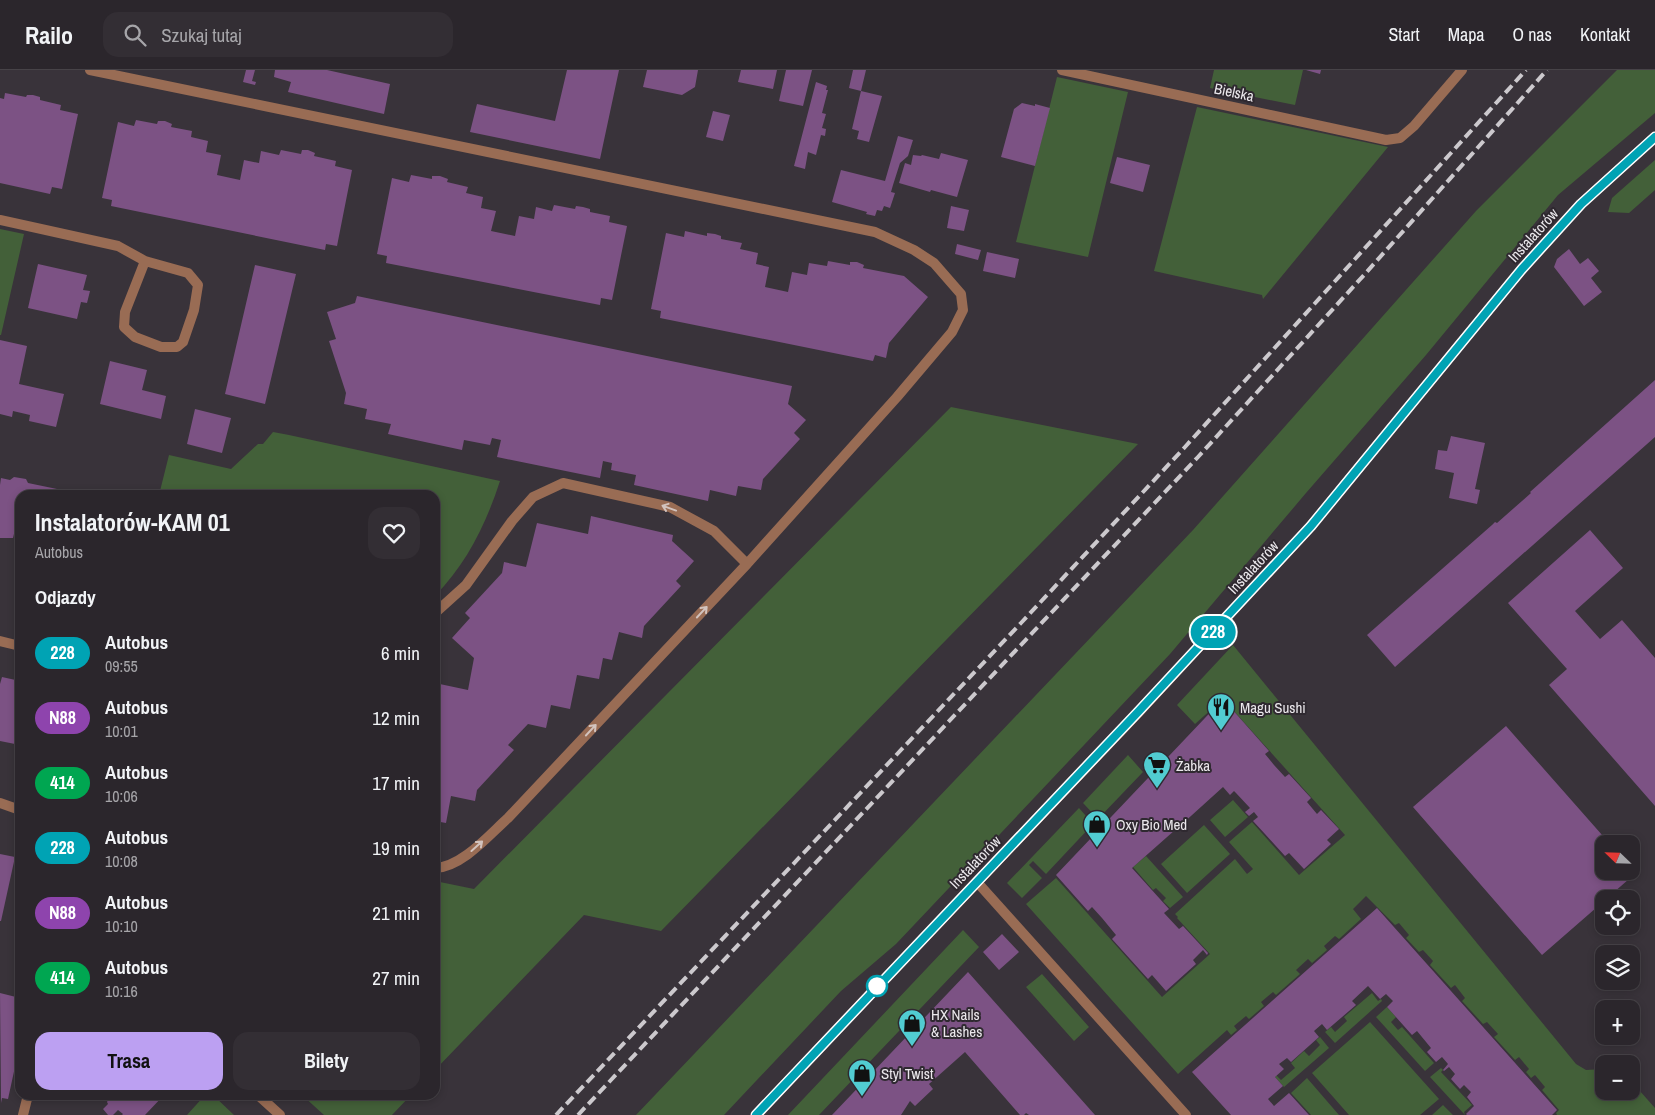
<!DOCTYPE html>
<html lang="pl">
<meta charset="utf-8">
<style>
:root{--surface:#2b262c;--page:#332e34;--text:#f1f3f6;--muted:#a6a5a9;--line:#474348;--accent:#bca0f2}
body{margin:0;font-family:"Archivo Narrow",sans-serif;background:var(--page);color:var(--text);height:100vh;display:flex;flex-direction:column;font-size:19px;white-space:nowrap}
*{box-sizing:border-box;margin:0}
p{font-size:16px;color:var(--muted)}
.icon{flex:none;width:28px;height:28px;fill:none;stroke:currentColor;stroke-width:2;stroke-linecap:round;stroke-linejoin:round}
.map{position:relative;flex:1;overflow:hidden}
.details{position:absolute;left:15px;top:420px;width:425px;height:610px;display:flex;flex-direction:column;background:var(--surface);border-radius:15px;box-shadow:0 2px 8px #0003,0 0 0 1px var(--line)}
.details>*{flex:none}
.badge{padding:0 10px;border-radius:16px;font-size:18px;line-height:32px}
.needle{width:32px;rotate:293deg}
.fabs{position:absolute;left:1595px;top:765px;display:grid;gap:10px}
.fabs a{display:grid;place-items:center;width:45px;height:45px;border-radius:10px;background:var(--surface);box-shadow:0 2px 8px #0003,0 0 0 1px var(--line);font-size:25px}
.map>.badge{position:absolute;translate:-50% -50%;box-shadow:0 0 0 2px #fff}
h2{padding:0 20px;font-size:19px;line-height:45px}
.round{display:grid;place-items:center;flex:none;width:52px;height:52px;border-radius:15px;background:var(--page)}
.summary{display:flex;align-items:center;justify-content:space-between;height:85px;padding:0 20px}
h1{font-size:24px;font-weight:800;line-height:38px}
.button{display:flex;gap:10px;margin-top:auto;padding:10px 20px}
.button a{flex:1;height:58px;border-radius:15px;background:var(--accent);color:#111;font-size:20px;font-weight:800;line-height:58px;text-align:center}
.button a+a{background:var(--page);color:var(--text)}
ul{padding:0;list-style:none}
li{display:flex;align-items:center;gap:15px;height:65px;padding:0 20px}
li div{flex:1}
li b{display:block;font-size:19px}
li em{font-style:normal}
li .badge{min-width:55px;font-weight:700;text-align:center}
header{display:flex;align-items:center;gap:30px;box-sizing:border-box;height:70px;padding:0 25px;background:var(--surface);border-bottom:1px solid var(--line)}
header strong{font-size:24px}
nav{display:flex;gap:28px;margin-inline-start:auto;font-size:18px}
.search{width:350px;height:45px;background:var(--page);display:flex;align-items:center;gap:12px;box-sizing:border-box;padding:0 18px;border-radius:15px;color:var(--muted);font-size:19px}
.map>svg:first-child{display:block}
.green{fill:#436039}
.building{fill:#7c5284}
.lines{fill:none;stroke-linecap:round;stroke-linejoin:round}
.service{stroke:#996c54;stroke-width:10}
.minor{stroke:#996c54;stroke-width:10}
.rail{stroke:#ccc9cd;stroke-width:4;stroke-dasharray:10 5;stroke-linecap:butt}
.oneway{stroke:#d2c3be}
.line-casing{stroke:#fff;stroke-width:11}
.line{stroke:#00a3b4;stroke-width:8}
.stop-dot{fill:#fff;stroke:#00a3b4;stroke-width:2.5}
.labels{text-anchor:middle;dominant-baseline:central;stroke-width:4;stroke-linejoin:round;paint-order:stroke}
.street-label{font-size:15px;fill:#ebe8ec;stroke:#2f2930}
.poi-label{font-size:15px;fill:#ebe8ec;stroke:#2f2930;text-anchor:start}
</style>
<header>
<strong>Railo</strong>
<div class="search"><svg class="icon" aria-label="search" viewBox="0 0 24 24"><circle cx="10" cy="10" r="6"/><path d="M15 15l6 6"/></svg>Szukaj tutaj</div>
<nav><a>Start</a><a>Mapa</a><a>O nas</a><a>Kontakt</a></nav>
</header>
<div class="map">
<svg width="1655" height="1045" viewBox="0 0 1655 1045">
<rect width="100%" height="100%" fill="#39333a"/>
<!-- green -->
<path class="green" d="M 1214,0 L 1303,0 L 1295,35 L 1210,18 Z
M 1617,0 L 1655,0 L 1655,43 L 1558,125 L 1426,285 L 1306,423 L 1170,584 L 896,874 L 841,921 L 724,1045 L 636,1045 L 1193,460 L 1476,141 Z
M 1057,7 L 1128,22 L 1088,187 L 1016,172 Z
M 1197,37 L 1388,77 L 1263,229 L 1262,225 L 1154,201 Z
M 1655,90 L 1655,120 L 1629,143 L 1608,142 L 1612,128 Z
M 0,159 L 24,164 L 1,265 L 0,265 Z
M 951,337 L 1138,374 L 661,861 L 584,845 L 435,1000 L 435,811 L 474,819 Z
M 273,362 L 289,365 L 500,411 C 486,454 467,493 435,526 L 435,425 L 159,425 L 169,385 L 231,399 L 258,374 L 263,374 Z
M 1233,575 L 1576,994 L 1586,1000 L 1604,999 L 1604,1021 L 1631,1021 L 1631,1011 L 1655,1038 L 1655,1045 L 1557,1045 L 1556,1043 L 1559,1040 L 1542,1020 L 1545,1017 L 1535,1005 L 1531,1008 L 1526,1002 L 1529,999 L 1519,987 L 1515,990 L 1494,967 L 1498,964 L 1487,952 L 1483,954 L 1462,931 L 1465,928 L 1455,915 L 1451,918 L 1430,895 L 1433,891 L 1423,880 L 1419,882 L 1406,868 L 1409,865 L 1399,853 L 1395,855 L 1366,826 L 1353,839 L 1361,849 L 1339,869 L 1335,866 L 1324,876 L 1327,880 L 1312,893 L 1308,889 L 1296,900 L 1300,904 L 1276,925 L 1273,922 L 1261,932 L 1264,936 L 1249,949 L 1246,946 L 1234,956 L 1237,960 L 1231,965 L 1227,960 L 1178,1004 L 1026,834 L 1056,808 L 1162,927 L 1210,884 L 1177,848 L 1178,847 L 1175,844 L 1235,789 L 1247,804 L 1253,799 L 1229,772 L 1252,752 L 1299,805 L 1345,765 L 1223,629 L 1195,654 L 1177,635 Z
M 1128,685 L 1143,702 L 1098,749 L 1083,733 Z
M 1233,730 L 1248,747 L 1225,767 L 1210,750 Z
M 1079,738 L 1093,754 L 1046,804 L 1033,791 L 1029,795 L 1042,808 L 1022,828 L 1007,813 Z
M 1204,755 L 1230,784 L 1187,823 L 1161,794 Z
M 1146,786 L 1183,827 L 1170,838 L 1163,831 L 1166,828 L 1156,818 L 1153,820 L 1133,797 Z
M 963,860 L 979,877 L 819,1045 L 788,1045 Z
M 1042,904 L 1089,957 L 1074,971 L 1026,917 Z
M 1372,923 L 1378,931 L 1381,929 L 1382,931 L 1335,973 L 1325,962 L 1331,957 L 1335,962 L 1347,951 L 1344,947 Z
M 1387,937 L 1396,947 L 1391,952 L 1398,960 L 1402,957 L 1434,993 L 1425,1001 L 1376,947 Z
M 1370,952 L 1439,1029 L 1420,1045 L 1349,1045 L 1312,1003 Z
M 1320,967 L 1329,978 L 1284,1017 L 1275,1007 L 1276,1005 L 1281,1010 L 1295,998 L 1291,993 L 1304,981 L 1309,986 L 1320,975 L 1316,970 Z
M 1441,998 L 1443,1000 L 1441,1002 L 1472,1035 L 1464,1042 L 1465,1045 L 1430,1007 Z
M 1307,1008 L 1339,1045 L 1311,1045 L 1291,1023 Z
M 205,1025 L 213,1025 L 234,1045 L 187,1045 Z
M 302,1025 L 411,1025 L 392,1045 L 324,1045 Z
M 1443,1035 L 1453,1045 L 1432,1045 Z"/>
<!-- building -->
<path class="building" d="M 246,0 L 255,0 L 252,11 L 256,12 L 255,15 L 243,12 Z
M 275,0 L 327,0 L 390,14 L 384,44 L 288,22 L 291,12 L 274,7 Z
M 567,0 L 619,0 L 600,89 L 470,62 L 477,34 L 555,51 Z
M 647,0 L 698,0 L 695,17 L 682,25 L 643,17 Z
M 741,0 L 777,0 L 773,19 L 738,12 Z
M 786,0 L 812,0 L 803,36 L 779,31 Z
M 853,0 L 866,0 L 861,21 L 849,18 Z
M 1306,0 L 1321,0 L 1320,4 Z
M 816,12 L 827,16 L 826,20 L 828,20 L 822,43 L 826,44 L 822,58 L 826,59 L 825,66 L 821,65 L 816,85 L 808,82 L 805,99 L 794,96 Z
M 861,21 L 882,26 L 869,72 L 857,69 L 859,61 L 852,59 Z
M 5,23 L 26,27 L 27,25 L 33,25 L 40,27 L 40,30 L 61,35 L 60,40 L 78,44 L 62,119 L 52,117 L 50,124 L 0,113 L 0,28 L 4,29 Z
M 1022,33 L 1035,36 L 1035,34 L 1050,38 L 1035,96 L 1001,87 L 1014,39 Z
M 713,41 L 730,45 L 723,71 L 706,67 Z
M 136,50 L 157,54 L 158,51 L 165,51 L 172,54 L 171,57 L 192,61 L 191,67 L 208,71 L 206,82 L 221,85 L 217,105 L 240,110 L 244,90 L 259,93 L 261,81 L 279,85 L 281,80 L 301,84 L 302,80 L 308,80 L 315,83 L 314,86 L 336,91 L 335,96 L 352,100 L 337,176 L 326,174 L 325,180 L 111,136 L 112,130 L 102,128 L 118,52 L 134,56 Z
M 898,66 L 913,70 L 908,86 L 900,93 L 893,115 L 891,122 L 895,123 L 890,138 L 884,136 L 882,141 L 877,140 L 875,146 L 866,144 L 867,142 L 832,132 L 841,100 L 885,111 Z
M 941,83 L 968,90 L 957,127 L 931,120 L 930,122 L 899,113 L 905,93 L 911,95 L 913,85 L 921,86 L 922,85 L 939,89 Z
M 1117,87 L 1150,95 L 1143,122 L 1110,113 Z
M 411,105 L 432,109 L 432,106 L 440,106 L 448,109 L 447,112 L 468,117 L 466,123 L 483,127 L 481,138 L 496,141 L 491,161 L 515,166 L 519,146 L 534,149 L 536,137 L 552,141 L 554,135 L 575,139 L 576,136 L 583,137 L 590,139 L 590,142 L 610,146 L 609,152 L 627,156 L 612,230 L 601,228 L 600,235 L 386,193 L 387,186 L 377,184 L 392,108 L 409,112 Z
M 951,136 L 969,140 L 964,161 L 947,158 Z
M 685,161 L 707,166 L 707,163 L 715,164 L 721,166 L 721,169 L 742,173 L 740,179 L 758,183 L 756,194 L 769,197 L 765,217 L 788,222 L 792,202 L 807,205 L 809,193 L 827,196 L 828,191 L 850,195 L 850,192 L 857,192 L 864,195 L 863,198 L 904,206 L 928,227 L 889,273 L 886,288 L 875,285 L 873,291 L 660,248 L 661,241 L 651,239 L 666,163 L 684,167 Z
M 957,174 L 981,180 L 978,190 L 955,184 Z
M 1569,179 L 1580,194 L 1588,188 L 1599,201 L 1591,208 L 1602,222 L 1584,236 L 1554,197 L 1557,189 Z
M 987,182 L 1019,189 L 1015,208 L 983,201 Z
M 38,194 L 87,205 L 83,220 L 90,221 L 87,233 L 81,232 L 77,249 L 28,238 Z
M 255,195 L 296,204 L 265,334 L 225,324 Z
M 357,226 L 792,316 L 788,334 L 806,350 L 794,363 L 800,369 L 763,409 L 761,420 L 738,416 L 736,426 L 710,420 L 708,431 L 634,415 L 636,405 L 611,400 L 612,393 L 603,391 L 600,408 L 497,387 L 501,370 L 492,368 L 490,375 L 464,370 L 462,380 L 388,364 L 391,354 L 365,349 L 367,339 L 344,334 L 346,323 L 329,271 L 336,269 L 327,242 L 355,233 Z
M 0,270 L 27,276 L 19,314 L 64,324 L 56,357 L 29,351 L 30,345 L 13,341 L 12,347 L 0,344 Z
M 110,291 L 147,300 L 142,320 L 166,326 L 161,349 L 100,334 Z
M 1655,310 L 1655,367 L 1395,597 L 1367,565 L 1492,455 L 1495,452 L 1497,453 L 1531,423 L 1530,422 Z
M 195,339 L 231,348 L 222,383 L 187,374 Z
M 1451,366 L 1485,373 L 1475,419 L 1480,420 L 1477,434 L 1449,428 L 1454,403 L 1435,399 L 1438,380 L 1447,381 Z
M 14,407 L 26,409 L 28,413 L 86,425 L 20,425 L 20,452 L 17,451 L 13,468 L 0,468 L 0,415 L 1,408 L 10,410 Z
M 591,446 L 673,465 L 672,471 L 694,491 L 676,511 L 681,516 L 644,556 L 642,568 L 619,562 L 612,590 L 603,588 L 599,609 L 577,605 L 570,639 L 551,635 L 546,658 L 528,654 L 508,675 L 514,680 L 477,720 L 475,731 L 451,726 L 446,753 L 435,751 L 435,613 L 468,620 L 474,588 L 452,568 L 470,548 L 465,543 L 502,503 L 504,492 L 526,497 L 537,453 L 588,464 Z
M 1590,460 L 1623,498 L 1575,541 L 1600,569 L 1622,550 L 1655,588 L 1655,736 L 1549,615 L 1567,599 L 1508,533 Z
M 2,607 L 20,611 L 20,675 L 0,671 L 0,614 Z
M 1223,629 L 1269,681 L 1265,684 L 1274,695 L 1285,707 L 1289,704 L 1311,728 L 1307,732 L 1317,744 L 1321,740 L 1339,759 L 1327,770 L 1331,774 L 1304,799 L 1289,783 L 1285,786 L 1265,764 L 1253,751 L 1258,747 L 1254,742 L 1249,746 L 1245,742 L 1250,738 L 1236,723 L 1234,721 L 1230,725 L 1223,717 L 1181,755 L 1177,751 L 1171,755 L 1175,760 L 1132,798 L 1169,839 L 1164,843 L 1179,859 L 1183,856 L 1208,883 L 1207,885 L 1203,880 L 1193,890 L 1196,894 L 1166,921 L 1152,905 L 1148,909 L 1112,869 L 1116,865 L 1102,848 L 1092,837 L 1088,841 L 1056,805 Z
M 1506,656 L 1610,774 L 1604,774 L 1604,801 L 1631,801 L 1631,798 L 1636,803 L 1606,829 L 1604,829 L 1604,831 L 1542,885 L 1413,737 Z
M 0,784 L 15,787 L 1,851 L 0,851 Z
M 1377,838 L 1557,1040 L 1552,1045 L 1467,1045 L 1466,1044 L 1474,1036 L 1467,1027 L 1471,1022 L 1464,1015 L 1460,1019 L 1451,1009 L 1455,1004 L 1449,997 L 1444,1001 L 1443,1000 L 1448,994 L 1442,987 L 1436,992 L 1427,982 L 1431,978 L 1417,961 L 1412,965 L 1387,937 L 1393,931 L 1386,924 L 1380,929 L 1368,916 L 1352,931 L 1356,935 L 1327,960 L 1322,954 L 1314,961 L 1319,967 L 1291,992 L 1287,988 L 1279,994 L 1284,999 L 1275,1007 L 1283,1016 L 1268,1029 L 1274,1036 L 1289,1023 L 1309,1045 L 1231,1045 L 1192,1002 Z
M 1002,864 L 1019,882 L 999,900 L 983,882 Z
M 968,902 L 1095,1045 L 1029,1045 L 1026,1043 L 1024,1045 L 1020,1045 L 965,982 L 929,1014 L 933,1019 L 915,1036 L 910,1031 L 901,1045 L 832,1045 Z
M 0,923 L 20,928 L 20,974 L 8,1029 L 2,1028 L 1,1033 Z
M 103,1025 L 164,1025 L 145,1045 L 122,1045 L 123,1044 L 118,1040 L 113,1045 L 108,1045 L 103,1039 L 108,1034 L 107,1032 L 108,1030 Z"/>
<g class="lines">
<!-- service -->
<path class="service" d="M 0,150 L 118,176 L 145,191 L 188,203 L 198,215 L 194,240 L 183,272 L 177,277 L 161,277 L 135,267 L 124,257 L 125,242 L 145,191
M 977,812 L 1186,1045"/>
<!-- minor -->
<path class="minor" d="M 90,0 L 875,162 L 914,180 L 934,193 L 961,224 L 963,240 L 952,262 L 897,327 L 747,494
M 1062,0 L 1386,70 L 1400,68 L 1414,56 L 1462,0
M 435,543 L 466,515 L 512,451 L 533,427 L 563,413 L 670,437 L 714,461 L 747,494 L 508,748 C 489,765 462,797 435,798
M 0,571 L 20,576
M 0,733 L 20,740
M 258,1025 L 280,1045
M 23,1045 L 28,1025
M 756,1045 L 1138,643 L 1311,456 L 1522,199 L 1581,134 L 1655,67"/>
<!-- rail -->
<path class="rail" d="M 556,1045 L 1021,553 L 1185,377 L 1526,0
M 578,1045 L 1198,387 L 1364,205 L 1547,0"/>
</g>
<!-- one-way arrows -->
<defs><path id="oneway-shaft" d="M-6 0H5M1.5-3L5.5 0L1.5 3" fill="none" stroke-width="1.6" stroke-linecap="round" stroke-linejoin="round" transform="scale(1.25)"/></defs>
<g class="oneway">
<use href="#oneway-shaft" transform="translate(669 438) rotate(-160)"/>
<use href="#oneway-shaft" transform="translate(702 542) rotate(-47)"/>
<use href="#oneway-shaft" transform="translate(591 660) rotate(-47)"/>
<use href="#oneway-shaft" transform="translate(477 776) rotate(-42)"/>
</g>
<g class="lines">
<!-- line casing -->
<g class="line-casing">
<path id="line" d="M 756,1045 L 1138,642 L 1311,456 L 1522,199 L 1581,134 L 1655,67"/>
</g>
<!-- line -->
<use href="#line" class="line"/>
</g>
<!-- icons -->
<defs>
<g id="restaurant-pin" transform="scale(1.4375)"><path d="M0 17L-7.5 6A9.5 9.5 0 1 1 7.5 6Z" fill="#51ccd1" stroke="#2f2930"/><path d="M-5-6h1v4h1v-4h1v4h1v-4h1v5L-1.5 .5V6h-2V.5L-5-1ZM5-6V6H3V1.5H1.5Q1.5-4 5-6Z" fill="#111"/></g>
<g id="supermarket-pin" transform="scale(1.4375)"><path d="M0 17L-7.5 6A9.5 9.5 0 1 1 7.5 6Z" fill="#51ccd1" stroke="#2f2930"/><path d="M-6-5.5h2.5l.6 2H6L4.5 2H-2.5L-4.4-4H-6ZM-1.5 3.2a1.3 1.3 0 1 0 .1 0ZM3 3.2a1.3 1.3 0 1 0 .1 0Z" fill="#111"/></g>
<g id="shop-pin" transform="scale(1.4375)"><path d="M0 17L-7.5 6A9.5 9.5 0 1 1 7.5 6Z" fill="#51ccd1" stroke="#2f2930"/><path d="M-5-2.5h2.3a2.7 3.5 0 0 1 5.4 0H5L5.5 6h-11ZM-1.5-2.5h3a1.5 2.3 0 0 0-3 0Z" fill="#111"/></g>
</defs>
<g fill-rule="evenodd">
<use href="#restaurant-pin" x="1221" y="637"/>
<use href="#supermarket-pin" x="1157" y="695"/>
<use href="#shop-pin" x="1097" y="754"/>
<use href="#shop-pin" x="912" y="953"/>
<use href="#shop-pin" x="862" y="1003"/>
</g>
<!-- markers -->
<circle class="stop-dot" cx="877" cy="916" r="10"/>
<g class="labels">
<!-- street labels -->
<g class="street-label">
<text transform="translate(1234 22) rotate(12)">Bielska</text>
<text transform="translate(1533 165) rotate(-48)">Instalatorów</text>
<text transform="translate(1253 497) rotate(-47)">Instalatorów</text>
<text transform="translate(975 792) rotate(-46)">Instalatorów</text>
</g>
<!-- poi labels -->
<g class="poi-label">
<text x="1240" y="637">Magu Sushi</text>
<text x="1176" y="695">Żabka</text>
<text x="1116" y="754">Oxy Bio Med</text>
<text x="931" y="944">HX Nails<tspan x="931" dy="17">&amp; Lashes</tspan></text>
<text x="881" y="1003">Styl Twist</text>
</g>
</g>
</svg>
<div class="fabs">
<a><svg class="needle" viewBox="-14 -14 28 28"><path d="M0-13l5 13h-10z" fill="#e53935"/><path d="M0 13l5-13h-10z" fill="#a6a5a9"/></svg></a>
<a><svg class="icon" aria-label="locate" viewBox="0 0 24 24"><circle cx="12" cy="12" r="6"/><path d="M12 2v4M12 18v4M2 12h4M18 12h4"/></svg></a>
<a><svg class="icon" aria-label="layers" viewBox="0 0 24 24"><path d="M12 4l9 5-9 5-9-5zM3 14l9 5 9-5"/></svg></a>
<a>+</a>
<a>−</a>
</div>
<b class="badge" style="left:1213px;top:562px;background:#00a3b4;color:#fff">228</b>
<section class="details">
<div class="summary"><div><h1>Instalatorów-KAM 01</h1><p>Autobus</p></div><a class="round"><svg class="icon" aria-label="heart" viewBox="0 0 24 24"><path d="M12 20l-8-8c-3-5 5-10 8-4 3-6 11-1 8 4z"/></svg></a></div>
<h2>Odjazdy</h2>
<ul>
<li><span class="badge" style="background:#00a3b4;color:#fff">228</span><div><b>Autobus</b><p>09:55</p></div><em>6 min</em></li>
<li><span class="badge" style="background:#8e44ad;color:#fff">N88</span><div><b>Autobus</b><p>10:01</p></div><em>12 min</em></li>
<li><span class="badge" style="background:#00a651;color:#fff">414</span><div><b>Autobus</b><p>10:06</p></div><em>17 min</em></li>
<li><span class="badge" style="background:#00a3b4;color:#fff">228</span><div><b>Autobus</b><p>10:08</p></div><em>19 min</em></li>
<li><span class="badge" style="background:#8e44ad;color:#fff">N88</span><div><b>Autobus</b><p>10:10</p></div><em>21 min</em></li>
<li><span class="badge" style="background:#00a651;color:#fff">414</span><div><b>Autobus</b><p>10:16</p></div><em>27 min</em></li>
</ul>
<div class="button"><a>Trasa</a><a>Bilety</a></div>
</section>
</div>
